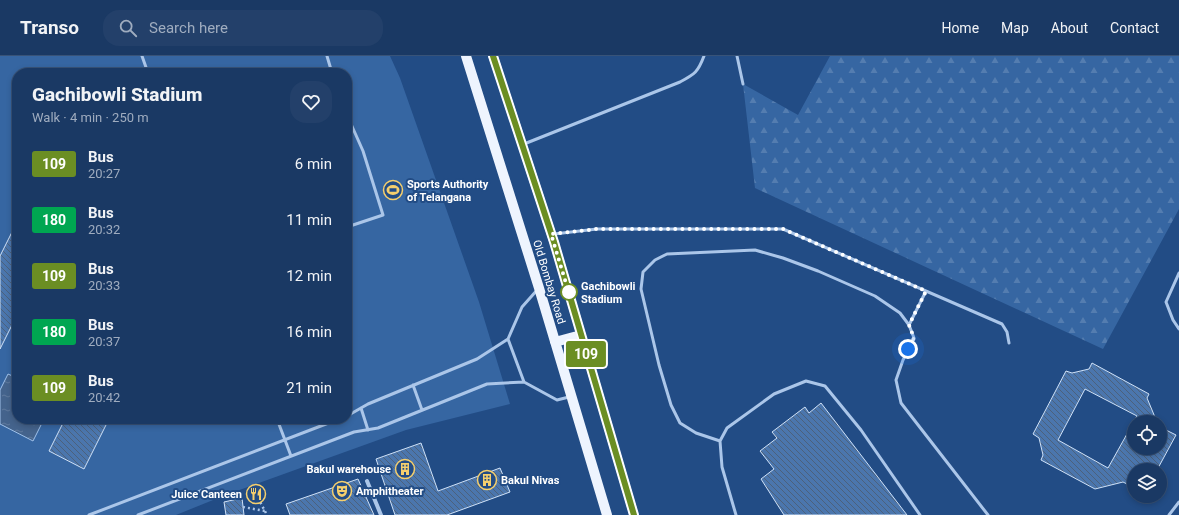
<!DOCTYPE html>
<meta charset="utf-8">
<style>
:root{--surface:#1a3964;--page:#23406a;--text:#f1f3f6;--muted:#9facbf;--line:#385378}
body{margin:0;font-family:Roboto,sans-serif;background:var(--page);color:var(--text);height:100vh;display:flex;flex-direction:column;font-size:15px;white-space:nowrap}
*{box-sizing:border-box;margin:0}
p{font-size:13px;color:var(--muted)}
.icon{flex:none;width:22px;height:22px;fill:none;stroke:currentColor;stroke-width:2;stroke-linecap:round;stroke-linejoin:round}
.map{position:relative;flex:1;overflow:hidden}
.sheet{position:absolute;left:12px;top:12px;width:340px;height:356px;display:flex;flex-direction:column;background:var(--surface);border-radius:16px;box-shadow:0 2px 6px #0003,0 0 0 1px var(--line)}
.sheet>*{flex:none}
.badge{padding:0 8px;border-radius:3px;font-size:14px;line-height:26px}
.controls{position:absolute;left:1127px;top:359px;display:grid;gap:8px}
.controls a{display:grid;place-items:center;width:40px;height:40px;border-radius:50%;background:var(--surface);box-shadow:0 2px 6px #0003,0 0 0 1px var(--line);font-size:20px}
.you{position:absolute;width:20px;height:20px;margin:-10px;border:3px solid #fff;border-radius:50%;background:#1a73e8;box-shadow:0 0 0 6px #1a73e833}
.map>.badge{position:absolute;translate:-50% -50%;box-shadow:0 0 0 2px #fff}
.round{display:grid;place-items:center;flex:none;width:42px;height:42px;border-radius:16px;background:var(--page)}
.head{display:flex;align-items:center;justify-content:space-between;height:68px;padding:0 20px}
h1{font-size:19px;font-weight:800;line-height:30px}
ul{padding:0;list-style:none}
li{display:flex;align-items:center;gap:12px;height:56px;padding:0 20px}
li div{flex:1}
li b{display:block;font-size:15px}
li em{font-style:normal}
li .badge{min-width:44px;font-weight:700;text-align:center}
header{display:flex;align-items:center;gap:24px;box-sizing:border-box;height:56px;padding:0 20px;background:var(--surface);border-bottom:1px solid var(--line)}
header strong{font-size:19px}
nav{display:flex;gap:22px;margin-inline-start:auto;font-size:14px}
.search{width:280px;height:36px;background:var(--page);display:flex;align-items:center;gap:10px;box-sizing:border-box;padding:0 14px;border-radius:16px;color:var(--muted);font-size:15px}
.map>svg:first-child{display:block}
.forest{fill:url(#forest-firs)}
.park{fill:#3666a2;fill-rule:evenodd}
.water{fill:url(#water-ripples);stroke:#9fc1ea}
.building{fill:url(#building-back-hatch);stroke:#cfe1f7;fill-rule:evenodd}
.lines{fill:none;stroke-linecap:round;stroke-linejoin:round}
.path{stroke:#abc6e9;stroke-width:2.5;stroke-dasharray:2 3;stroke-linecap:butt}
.lane{stroke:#abc6e9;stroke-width:3}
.street{stroke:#abc6e9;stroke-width:4}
.primary{stroke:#eef4fe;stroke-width:10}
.line-casing{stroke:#fff;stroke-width:9}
.line{stroke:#6b8e23;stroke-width:6}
.walk{stroke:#fff;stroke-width:4;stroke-dasharray:0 7.2}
.stop-dot{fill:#fff;stroke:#6b8e23;stroke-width:2}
.labels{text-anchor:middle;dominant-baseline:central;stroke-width:4;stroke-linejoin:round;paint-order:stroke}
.poi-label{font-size:11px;font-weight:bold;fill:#fff;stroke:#224c85;text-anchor:start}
.street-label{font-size:11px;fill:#fff;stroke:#224c85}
.stop-label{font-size:11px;font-weight:bold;fill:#fff;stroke:#224c85;text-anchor:start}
</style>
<header>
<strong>Transo</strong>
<div class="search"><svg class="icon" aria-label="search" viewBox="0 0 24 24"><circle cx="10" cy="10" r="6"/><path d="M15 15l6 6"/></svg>Search here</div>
<nav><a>Home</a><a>Map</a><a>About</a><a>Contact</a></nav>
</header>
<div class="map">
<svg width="1179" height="459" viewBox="0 0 1179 459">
<defs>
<pattern id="forest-firs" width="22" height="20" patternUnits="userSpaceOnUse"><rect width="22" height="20" fill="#3666a2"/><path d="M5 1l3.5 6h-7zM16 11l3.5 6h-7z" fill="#547db0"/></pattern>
<pattern id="water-ripples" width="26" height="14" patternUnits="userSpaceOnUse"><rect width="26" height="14" fill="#44638c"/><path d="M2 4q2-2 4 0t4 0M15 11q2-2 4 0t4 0" fill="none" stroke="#607a9d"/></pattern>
<pattern id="building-back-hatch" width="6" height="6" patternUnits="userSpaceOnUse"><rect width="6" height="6" fill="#4b76ad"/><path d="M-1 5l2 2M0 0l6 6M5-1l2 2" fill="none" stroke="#4c617c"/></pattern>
</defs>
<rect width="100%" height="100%" fill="#224c85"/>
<!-- forest -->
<path class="forest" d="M 830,0 L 1179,0 L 1179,153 L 1103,293 L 755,132 L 743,28 L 798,59 Z"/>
<!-- park -->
<path class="park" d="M 0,0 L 390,0 L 400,22 L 479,246 L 510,348 L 406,374 L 223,440 L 176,459 L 0,459 ZM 17,17 L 347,17 L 347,363 L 17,363 Z"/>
<!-- water -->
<path class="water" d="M 8,318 L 17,322 L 17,363 L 44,363 L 33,385 L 0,368 L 0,334 Z"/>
<!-- building -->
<path class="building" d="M 17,166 L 17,259 L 0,293 L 0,200 Z
M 1092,307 L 1149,338 L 1147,342 L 1157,366 L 1134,366 L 1134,392 L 1160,392 L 1160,371 L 1176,379 L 1157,414 L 1134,414 L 1134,428 L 1131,426 L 1129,429 L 1123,426 L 1095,433 L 1041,404 L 1043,399 L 1039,382 L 1033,378 L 1066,315 L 1072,317 L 1089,313 ZM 1085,333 L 1137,360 L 1108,412 L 1058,384 Z
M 821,347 L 907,459 L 784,459 L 761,423 L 774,413 L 760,395 L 777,382 L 772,376 L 805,351 L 809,357 Z
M 65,363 L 109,363 L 84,413 L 49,395 Z
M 421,387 L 438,435 L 500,412 L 510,436 L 447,459 L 395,459 L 376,403 Z
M 358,423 L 374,459 L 290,459 L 286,448 Z
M 242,442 L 244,459 L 226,459 L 224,446 Z"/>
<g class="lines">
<!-- path -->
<path class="path" d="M 258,442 L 267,459
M 243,451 L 265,455"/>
<!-- lane -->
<path class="lane" d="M 142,0 L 148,17
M 327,0 L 332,17
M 737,0 L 743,28
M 347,59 L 363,95 L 383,159 L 347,171
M 524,88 L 680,26 C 695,18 698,16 704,0
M 554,178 L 597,173 L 783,173 L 1002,268 L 1007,276 L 1009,287
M 1179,217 L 1166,246 L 1173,264 L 1179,273
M 538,233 L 522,251 L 508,283 L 524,326 L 557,344 L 569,341
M 909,269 L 926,235
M 413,329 L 422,354
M 361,352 L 368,374
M 347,360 L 368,348 L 477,303 L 508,283
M 277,363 L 291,400
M 720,385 L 696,377 L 680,367 L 671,349 L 659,309 L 641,233 L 643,216 L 655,204 L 667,198 L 755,194 L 783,202 L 818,215 L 875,240 L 900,257 L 909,269 L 914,282 L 903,304 L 896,324 L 901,347 L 988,459
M 89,459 L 339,363
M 138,459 L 354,376 L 378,372 L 487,328 L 524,326
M 736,459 L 722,411 L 720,385 L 727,372 L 774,338 L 806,325 L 825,330 L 861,374 L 920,459
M 1169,459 L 1179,446"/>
<!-- street -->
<path class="street" d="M 367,425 L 381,459"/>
<!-- primary -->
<path class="primary" d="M 466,0 L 539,232 L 607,459
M 493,0 L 554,186 L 634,459
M 555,286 L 581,279"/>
</g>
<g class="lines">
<!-- line casing -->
<g class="line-casing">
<path id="line" d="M 493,0 L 554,186 L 634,459"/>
</g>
<!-- line -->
<use href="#line" class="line"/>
<!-- walk -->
<path class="walk" d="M 569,236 L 569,237 L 551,178 L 597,173 L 783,173 L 926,235 L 909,269 L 914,282 L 908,293"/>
</g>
<!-- icons -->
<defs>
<g id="stadium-ring" transform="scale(1)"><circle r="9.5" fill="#224c85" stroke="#f5cf6d" stroke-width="1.5"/><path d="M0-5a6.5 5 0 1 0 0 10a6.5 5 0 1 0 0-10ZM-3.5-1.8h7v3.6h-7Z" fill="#f5cf6d"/></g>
<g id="building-ring" transform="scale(1)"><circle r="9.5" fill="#224c85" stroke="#f5cf6d" stroke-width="1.5"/><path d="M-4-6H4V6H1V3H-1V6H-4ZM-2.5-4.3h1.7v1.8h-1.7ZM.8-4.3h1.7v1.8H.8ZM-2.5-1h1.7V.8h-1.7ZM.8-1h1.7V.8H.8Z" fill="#f5cf6d"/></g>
<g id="theatre-ring" transform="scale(1)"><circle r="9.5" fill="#224c85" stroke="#f5cf6d" stroke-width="1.5"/><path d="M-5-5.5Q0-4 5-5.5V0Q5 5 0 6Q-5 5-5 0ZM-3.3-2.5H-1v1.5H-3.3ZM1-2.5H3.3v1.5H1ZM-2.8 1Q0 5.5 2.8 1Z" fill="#f5cf6d"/></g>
<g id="restaurant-ring" transform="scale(1)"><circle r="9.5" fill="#224c85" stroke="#f5cf6d" stroke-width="1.5"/><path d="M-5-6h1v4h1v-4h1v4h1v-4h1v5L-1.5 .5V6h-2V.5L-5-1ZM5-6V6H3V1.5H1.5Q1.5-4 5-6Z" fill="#f5cf6d"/></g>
</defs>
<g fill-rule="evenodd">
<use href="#stadium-ring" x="393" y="134"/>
<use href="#building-ring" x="405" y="413"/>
<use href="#building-ring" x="487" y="424"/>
<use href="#theatre-ring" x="342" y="435"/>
<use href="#restaurant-ring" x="256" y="438"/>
</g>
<!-- markers -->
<circle class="stop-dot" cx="569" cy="236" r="8"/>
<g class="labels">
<!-- poi labels -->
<g class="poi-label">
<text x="407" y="128">Sports Authority<tspan x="407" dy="13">of Telangana</tspan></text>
<text x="391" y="413" text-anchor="end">Bakul warehouse</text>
<text x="501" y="424">Bakul Nivas</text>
<text x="356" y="435">Amphitheater</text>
<text x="242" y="438" text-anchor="end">Juice Canteen</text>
</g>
<!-- street labels -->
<g class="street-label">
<text transform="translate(549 226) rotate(73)">Old Bombay Road</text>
</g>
<!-- stop labels -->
<g class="stop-label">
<text x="581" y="230">Gachibowli<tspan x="581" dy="13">Stadium</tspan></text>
</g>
</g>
</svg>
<div class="controls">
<a><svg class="icon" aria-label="locate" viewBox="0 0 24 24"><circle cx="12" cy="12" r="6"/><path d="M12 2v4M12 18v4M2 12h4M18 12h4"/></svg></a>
<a><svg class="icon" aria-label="layers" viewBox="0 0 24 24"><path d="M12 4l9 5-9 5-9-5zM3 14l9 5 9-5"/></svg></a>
</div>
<div class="you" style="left:908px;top:293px"></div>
<b class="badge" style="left:586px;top:298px;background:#6b8e23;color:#fff">109</b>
<section class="sheet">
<div class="head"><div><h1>Gachibowli Stadium</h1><p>Walk · 4 min · 250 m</p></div><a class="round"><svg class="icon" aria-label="heart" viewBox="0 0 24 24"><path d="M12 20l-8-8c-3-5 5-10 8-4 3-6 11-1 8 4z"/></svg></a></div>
<ul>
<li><span class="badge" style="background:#6b8e23;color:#fff">109</span><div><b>Bus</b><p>20:27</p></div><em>6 min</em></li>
<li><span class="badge" style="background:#00a651;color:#fff">180</span><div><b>Bus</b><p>20:32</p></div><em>11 min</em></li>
<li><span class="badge" style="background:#6b8e23;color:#fff">109</span><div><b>Bus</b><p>20:33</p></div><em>12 min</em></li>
<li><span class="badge" style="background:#00a651;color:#fff">180</span><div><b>Bus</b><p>20:37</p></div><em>16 min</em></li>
<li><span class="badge" style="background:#6b8e23;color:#fff">109</span><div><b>Bus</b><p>20:42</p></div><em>21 min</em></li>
</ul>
</section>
</div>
